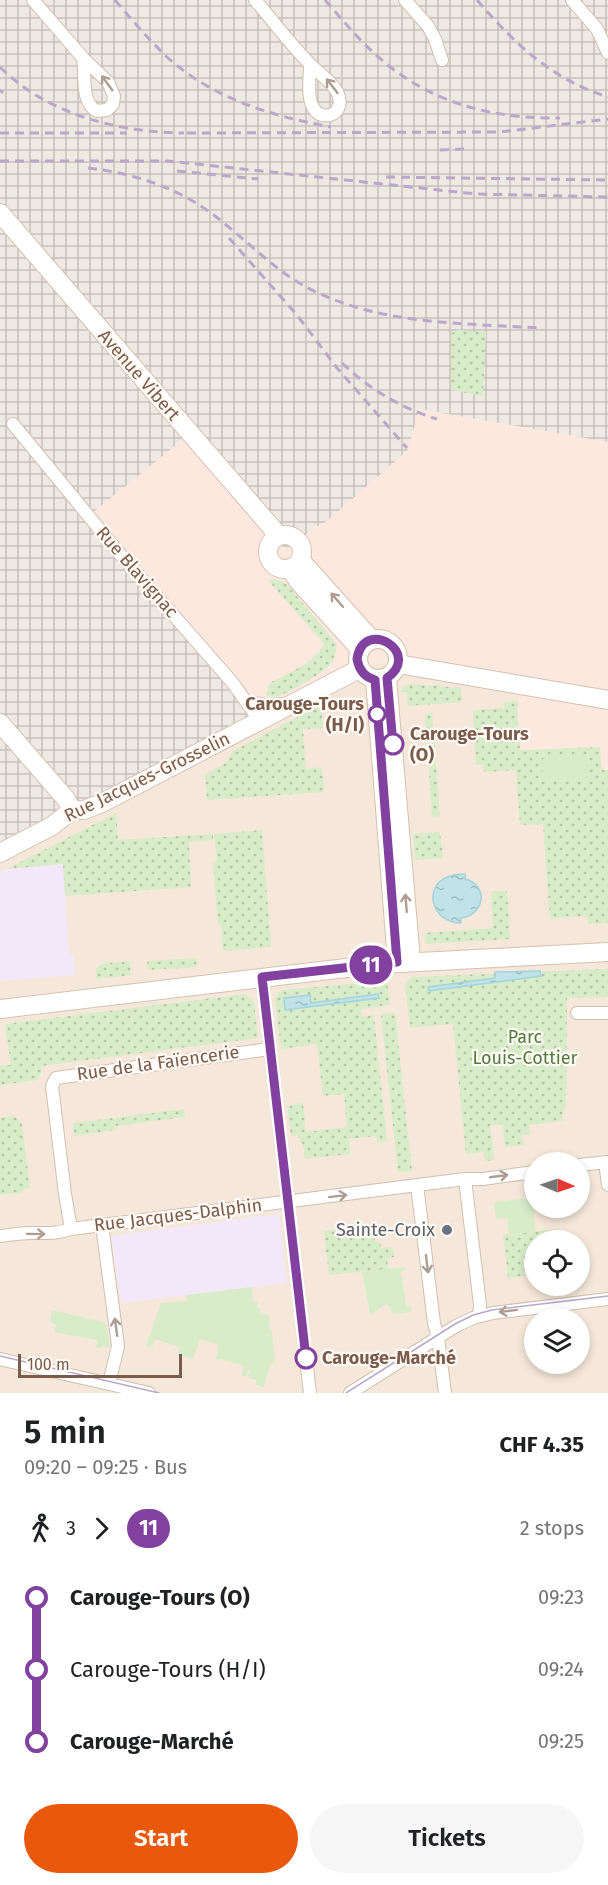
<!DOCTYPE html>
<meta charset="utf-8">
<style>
:root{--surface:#fff;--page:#f6f6f6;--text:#202124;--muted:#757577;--accent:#ea580c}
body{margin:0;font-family:"Fira Sans",sans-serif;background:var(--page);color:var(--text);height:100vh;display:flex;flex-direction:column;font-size:22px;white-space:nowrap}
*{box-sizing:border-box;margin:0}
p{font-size:20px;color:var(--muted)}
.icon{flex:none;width:33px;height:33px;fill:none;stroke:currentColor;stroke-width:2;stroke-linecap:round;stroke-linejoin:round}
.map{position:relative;height:1393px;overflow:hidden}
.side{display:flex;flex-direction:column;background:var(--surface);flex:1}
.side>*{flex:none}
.badge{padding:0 12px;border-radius:20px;font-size:21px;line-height:39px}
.needle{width:39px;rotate:92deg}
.buttons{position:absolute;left:524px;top:1152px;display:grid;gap:12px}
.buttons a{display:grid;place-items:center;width:66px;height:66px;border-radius:50%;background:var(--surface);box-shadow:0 3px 9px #0003;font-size:30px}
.scale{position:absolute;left:18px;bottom:15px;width:164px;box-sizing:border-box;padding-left:6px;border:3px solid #7a5c4d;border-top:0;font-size:16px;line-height:21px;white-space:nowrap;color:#7a5c4d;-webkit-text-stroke:4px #fffaf3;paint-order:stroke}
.map>.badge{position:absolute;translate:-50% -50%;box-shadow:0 0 0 3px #fff}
.legs{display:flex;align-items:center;gap:9px;height:66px;padding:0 24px;font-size:20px}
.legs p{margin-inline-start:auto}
.headline{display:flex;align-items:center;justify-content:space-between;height:102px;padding:0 24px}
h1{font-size:33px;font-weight:600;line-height:45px}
.action{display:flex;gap:12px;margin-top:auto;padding:12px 24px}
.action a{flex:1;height:69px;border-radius:36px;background:var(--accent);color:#fff;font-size:24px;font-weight:600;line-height:69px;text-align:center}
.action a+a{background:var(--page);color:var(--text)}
ul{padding:0 24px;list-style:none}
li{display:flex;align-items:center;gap:21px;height:72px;font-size:22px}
li i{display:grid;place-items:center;width:9px;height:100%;margin:0 8px;background:currentColor}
li i::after{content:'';width:15px;height:15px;margin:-8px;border:4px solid;border-radius:50%;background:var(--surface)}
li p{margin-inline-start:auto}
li:first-child i{background:linear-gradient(#0000 50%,currentColor 0)}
li:last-child i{background:linear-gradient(currentColor 50%,#0000 0)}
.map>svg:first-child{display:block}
.residential{fill:#f5e8da;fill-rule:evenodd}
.commercial{fill:#fde8e0}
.industrial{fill:url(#industrial-grid)}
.education{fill:#f3e8fa}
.grass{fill:url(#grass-dots)}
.garden{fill:#d8ecc9}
.water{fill:url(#water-ripples);stroke:#a5d3da;stroke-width:1.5}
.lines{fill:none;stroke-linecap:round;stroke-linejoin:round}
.street-casing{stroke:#d1beb0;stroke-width:14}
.secondary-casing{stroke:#d6c0b0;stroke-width:20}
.street{stroke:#fff;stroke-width:12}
.secondary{stroke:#fff;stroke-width:18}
.tram{stroke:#b9a8c9;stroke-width:1.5}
.rail{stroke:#b9a8c9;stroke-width:3;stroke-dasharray:9 6;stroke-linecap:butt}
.oneway{stroke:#af9d94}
.line-1-casing{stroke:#fff;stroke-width:14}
.line-1{stroke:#82419e;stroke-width:9}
.stop-1-dot{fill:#fff;stroke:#82419e;stroke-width:3}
.worship-dot{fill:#6b7280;stroke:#fffaf3;stroke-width:2}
.labels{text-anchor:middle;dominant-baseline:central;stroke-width:4.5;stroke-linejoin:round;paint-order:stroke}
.street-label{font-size:18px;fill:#7a5c4d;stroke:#fffaf3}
.stop-label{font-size:18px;font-weight:bold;fill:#7a5c4d;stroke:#fffaf3;text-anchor:start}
.park-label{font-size:18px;fill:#537a41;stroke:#fffaf3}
.worship-label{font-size:18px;fill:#5b616d;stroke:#fffaf3;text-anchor:end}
</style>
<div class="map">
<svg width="608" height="1393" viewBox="0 0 608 1393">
<defs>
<pattern id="industrial-grid" width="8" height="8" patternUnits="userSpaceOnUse" patternTransform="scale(1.5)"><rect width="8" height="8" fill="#efe9e4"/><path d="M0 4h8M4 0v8" fill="none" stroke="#c7c0bb"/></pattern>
<pattern id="grass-dots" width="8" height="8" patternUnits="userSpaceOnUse" patternTransform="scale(1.5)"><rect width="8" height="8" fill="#d8ecc9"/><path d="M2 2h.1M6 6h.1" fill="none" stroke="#b4c2a5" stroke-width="1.8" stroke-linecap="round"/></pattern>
<pattern id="water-ripples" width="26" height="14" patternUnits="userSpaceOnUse" patternTransform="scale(1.5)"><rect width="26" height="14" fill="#bfe3e8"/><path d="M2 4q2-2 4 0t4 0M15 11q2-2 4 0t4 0" fill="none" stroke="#a0bbbe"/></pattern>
</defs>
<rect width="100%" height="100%" fill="#fdf6ec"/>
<!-- residential -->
<path class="residential" d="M 378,661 L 520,684 L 519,705 L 602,770 L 608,770 L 608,1393 L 0,1393 L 0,856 ZM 534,1162 L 579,1162 L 579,1208 L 534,1208 ZM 534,1240 L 579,1240 L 579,1286 L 534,1286 ZM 534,1318 L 579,1318 L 579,1364 L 534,1364 Z"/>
<!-- commercial -->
<path class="commercial" d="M 418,409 L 608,442 L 608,770 L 602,771 L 520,750 L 517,705 L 519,705 L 520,684 L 378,661 L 269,717 L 91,513 L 186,436 L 287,551 L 311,530 L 318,527 Z"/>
<!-- industrial -->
<path class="industrial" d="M 0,0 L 608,0 L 608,442 L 419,409 L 408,450 L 327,521 L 311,530 L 287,551 L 186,437 L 91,514 L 269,717 L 0,856 Z"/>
<!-- education -->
<path class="education" d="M 63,864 L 69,954 L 74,954 L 75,975 L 0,981 L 0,872 L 7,869 Z
M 279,1214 L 287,1283 L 121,1303 L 111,1236 Z"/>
<!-- grass -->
<path class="grass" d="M 458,330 L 486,332 L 483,396 L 451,390 L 451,333 Z
M 275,579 L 285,583 L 291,589 L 337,644 C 336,652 334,660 329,666 C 321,674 286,695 275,697 C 271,697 270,697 266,695 L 270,683 C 290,672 313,664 324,644 L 268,580 Z
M 411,684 L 461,688 L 462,702 L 408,706 L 407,692 L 400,692 L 404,686 Z
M 516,701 L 519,705 L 517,706 L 520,750 L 600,747 L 602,770 L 608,770 L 608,923 L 588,924 L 587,916 L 550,919 L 543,824 L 520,825 L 516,770 L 484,772 L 483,765 L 476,764 L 473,713 L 476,710 L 504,708 L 504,702 Z
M 321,705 L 323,728 L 303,729 L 306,769 L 322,767 L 324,792 L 207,800 L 205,775 L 227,762 L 233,751 Z
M 432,713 L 440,816 L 432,817 L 425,714 Z
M 116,813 L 118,840 L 213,834 L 213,840 L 189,842 L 191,887 L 65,896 L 63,864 L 7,869 Z
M 262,830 L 271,947 L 223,951 L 221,924 L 218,924 L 213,862 L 217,861 L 214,834 Z
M 440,832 L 443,858 L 415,860 L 413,834 Z
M 507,891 L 510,939 L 426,944 L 425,933 L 493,928 L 491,892 Z
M 196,958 L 197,967 L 148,970 L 147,961 Z
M 130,961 L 131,975 L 96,979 L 96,969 L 101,964 Z
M 608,969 L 608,997 L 567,998 L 566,1104 L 562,1116 L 563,1121 L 529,1125 L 530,1135 L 522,1135 L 524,1145 L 505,1147 L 503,1124 L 490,1125 L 494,1160 L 485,1161 L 484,1152 L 466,1154 L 453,1024 L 410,1028 L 405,984 L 412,977 Z
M 381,981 L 387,983 L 390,1005 L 361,1009 L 362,1017 L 374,1015 L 387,1141 L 377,1143 L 376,1136 L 349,1139 L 350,1154 L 305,1159 L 303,1144 L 300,1141 L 298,1135 L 291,1136 L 287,1106 L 303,1103 L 306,1132 L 347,1127 L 344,1094 L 323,1096 L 317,1044 L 281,1049 L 275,999 L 278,993 L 283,990 Z
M 246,994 L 254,1002 L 258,1038 L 41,1066 L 41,1073 L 37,1080 L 0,1085 L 0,1066 L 11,1065 L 5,1024 Z
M 395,1013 L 412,1171 L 398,1172 L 381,1014 Z
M 184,1109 L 185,1117 L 115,1126 L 115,1130 L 74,1136 L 73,1123 Z
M 13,1116 L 22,1123 L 30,1188 L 22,1189 L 23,1192 L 0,1195 L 0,1118 Z
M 379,1224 L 379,1232 L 374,1233 L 375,1242 L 380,1242 L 381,1248 L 393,1247 L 394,1257 L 387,1258 L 388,1269 L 329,1275 L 324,1231 Z
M 558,1229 L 559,1240 L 534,1240 L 534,1257 L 531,1258 L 534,1275 L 508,1278 L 503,1235 Z"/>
<!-- garden -->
<path class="garden" d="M 583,756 L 586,758 L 587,777 L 585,779 L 545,782 L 543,780 L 542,760 L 544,758 Z
M 520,1199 L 534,1199 L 533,1207 L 536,1231 L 509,1235 L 507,1218 L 496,1219 L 494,1202 Z
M 404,1267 L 405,1270 L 401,1272 L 406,1306 L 411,1306 L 412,1312 L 393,1314 L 387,1304 L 370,1314 L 362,1272 Z
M 252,1287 L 253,1301 L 258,1303 L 257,1308 L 261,1309 L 260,1314 L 269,1315 L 270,1330 L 272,1331 L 275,1363 L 270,1364 L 264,1387 L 256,1385 L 256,1380 L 248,1378 L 250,1370 L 248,1369 L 246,1377 L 241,1375 L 244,1366 L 221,1359 L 220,1360 L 216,1359 L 219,1345 L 200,1339 L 193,1359 L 178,1354 L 180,1347 L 155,1339 L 152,1347 L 146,1346 L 161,1303 L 187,1301 L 187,1295 Z
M 52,1310 L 106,1323 L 110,1348 L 102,1346 L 101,1348 L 96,1348 L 97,1340 L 54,1332 L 56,1325 L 50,1322 Z"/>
<!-- water -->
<path class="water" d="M 465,874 L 465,879 C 489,885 485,915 461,918 L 461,923 C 429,922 423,884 450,876 C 455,874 460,875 465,874 Z
M 540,971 L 541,976 L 429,991 L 428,987 L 495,978 L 495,972 Z
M 378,994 L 379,998 L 285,1010 L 284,998 L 310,995 L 311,1003 Z"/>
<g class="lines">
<!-- street casing -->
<g class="street-casing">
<path id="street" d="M 33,0 L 83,58 L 108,82 L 114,96 L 113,104 L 107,110 L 97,111 C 80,103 86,74 83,58
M 255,0 C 273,21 290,44 310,64 C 318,73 329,79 336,90 C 345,105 336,120 319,114 C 305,105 310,80 310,65
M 405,0 L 428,26 L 435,39 L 442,60
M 572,0 L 597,29 L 608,53
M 13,424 L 119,553 L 232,682 L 260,721
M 246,701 L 265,705 L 287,704
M 262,977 L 310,1393
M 577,1013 L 608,1013
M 605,1162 L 608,1185
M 579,1165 L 608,1162
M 465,1179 L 480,1305 L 479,1316
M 417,1185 L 434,1323 L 438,1338 L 445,1393
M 102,1225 L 118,1346 L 109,1384
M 71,1229 L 65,1194 L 52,1086 L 56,1078 L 270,1049
M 0,1236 C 10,1235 20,1233 31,1233 C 45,1233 57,1234 71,1229 L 465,1179 L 483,1179 L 534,1172
M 0,1359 L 149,1393
M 350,1393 L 456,1326 L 473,1318 L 493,1313 L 608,1299"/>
</g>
<!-- secondary casing -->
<g class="secondary-casing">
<path id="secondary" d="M 0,213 L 279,536
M268 552a17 17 0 1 1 34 0a17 17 0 1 1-34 0Z
M 301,561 L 372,640
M 290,569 L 299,582 L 360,649
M358 659a20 20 0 1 1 40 0a20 20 0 1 1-40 0Z
M 398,664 L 608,700
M 387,678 L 411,961
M 375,680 L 397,962
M 0,723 L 66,799 L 72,810
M 0,853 L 52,826 L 72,810 L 84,810 L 102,803 L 359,669
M 0,1009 L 380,964 L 608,952"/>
</g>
<!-- street -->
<use href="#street" class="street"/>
<!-- secondary -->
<use href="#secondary" class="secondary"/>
<!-- tram -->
<path class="tram" d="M 0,1356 L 159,1393
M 346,1393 L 455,1324 L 473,1315 L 492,1310 L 608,1296"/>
<!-- rail -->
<path class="rail" d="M 115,0 C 132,20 149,40 168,58 C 214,99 272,116 331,127
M 325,0 C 341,18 357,38 375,54 C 427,102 490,119 560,118
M 477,0 C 515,44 551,79 608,97
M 0,67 C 48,115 118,132 184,133
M 0,90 L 3,93
M 0,133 L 127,133
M 187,133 L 500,132 L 608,119
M 440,150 L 464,149
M 0,161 L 168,161 L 476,194 L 608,197
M 88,168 C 139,174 185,190 225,224 C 255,248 280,275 316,292 C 385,325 464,323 539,328
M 177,171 L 258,179
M 386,177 L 608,180
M 229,238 L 297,315 L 337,368 L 407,448
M 342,363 C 369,389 401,408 437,419"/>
</g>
<!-- one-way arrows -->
<defs><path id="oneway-shaft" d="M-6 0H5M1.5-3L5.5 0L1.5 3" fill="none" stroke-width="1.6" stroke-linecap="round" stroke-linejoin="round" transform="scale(1.5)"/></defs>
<g class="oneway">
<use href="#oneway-shaft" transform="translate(107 83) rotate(-126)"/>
<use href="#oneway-shaft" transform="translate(332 86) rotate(-128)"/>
<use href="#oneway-shaft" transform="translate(337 600) rotate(-131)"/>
<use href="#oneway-shaft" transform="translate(406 903) rotate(-95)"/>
<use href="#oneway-shaft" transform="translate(499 1176) rotate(-8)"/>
<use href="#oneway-shaft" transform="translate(338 1196) rotate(-7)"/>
<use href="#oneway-shaft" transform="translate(36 1234) rotate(1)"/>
<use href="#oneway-shaft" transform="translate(427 1264) rotate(83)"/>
<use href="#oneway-shaft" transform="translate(508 1311) rotate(173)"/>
<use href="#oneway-shaft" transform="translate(116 1327) rotate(-98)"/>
</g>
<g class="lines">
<!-- line-1 casing -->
<g class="line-1-casing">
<path id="line-1" d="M 306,1358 L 262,977 L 397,962 L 375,680 C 364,677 359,670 357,659 C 364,616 423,653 387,678 L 393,744"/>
</g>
<!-- line-1 -->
<use href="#line-1" class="line-1"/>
</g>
<!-- markers -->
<g class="stop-1-dot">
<circle cx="377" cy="714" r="8"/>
<circle cx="393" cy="744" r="10"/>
<circle cx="306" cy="1358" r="10"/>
</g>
<circle class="worship-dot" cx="447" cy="1230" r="6"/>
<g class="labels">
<!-- street labels -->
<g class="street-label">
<text transform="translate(139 375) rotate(49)">Avenue Vibert</text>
<text transform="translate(137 572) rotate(49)">Rue Blavignac</text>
<text transform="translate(147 777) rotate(-26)">Rue Jacques-Grosselin</text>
<text transform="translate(158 1063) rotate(-8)">Rue de la Faïencerie</text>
<text transform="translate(178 1215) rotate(-7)">Rue Jacques-Dalphin</text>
</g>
<!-- stop labels -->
<g class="stop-label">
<text x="364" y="704" text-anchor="end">Carouge-Tours<tspan x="364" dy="21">(H/I)</tspan></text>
<text x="410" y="734">Carouge-Tours<tspan x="410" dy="21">(O)</tspan></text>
<text x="322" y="1358">Carouge-Marché</text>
</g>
<!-- park labels -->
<g class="park-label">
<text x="525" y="1037">Parc<tspan x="525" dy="21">Louis-Cottier</tspan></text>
</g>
<!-- worship labels -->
<g class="worship-label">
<text x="435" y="1230">Sainte-Croix</text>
</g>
</g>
</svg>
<div class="buttons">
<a><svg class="needle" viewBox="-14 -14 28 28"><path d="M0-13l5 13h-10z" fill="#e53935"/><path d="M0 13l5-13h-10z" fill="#757577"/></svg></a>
<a><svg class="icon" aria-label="locate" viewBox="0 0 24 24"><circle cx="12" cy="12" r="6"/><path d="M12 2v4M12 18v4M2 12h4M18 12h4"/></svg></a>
<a><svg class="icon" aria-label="layers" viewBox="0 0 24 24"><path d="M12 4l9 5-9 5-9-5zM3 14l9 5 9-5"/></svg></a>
</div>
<div class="scale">100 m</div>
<b class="badge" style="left:371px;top:965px;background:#82419e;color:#fff">11</b>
</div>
<section class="side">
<div class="headline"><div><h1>5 min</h1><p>09:20 – 09:25 · Bus</p></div><b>CHF 4.35</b></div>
<div class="legs"><svg class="icon" aria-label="walk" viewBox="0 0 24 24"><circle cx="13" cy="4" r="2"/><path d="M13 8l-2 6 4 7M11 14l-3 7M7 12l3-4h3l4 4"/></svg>3<svg class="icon" aria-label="forward" viewBox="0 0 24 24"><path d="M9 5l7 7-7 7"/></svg><b class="badge" style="background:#82419e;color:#fff">11</b><p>2 stops</p></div>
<ul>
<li><i style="color:#82419e"></i><b>Carouge-Tours (O)</b><p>09:23</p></li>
<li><i style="color:#82419e"></i><span>Carouge-Tours (H/I)</span><p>09:24</p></li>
<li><i style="color:#82419e"></i><b>Carouge-Marché</b><p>09:25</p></li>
</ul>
<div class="action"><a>Start</a><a>Tickets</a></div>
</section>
